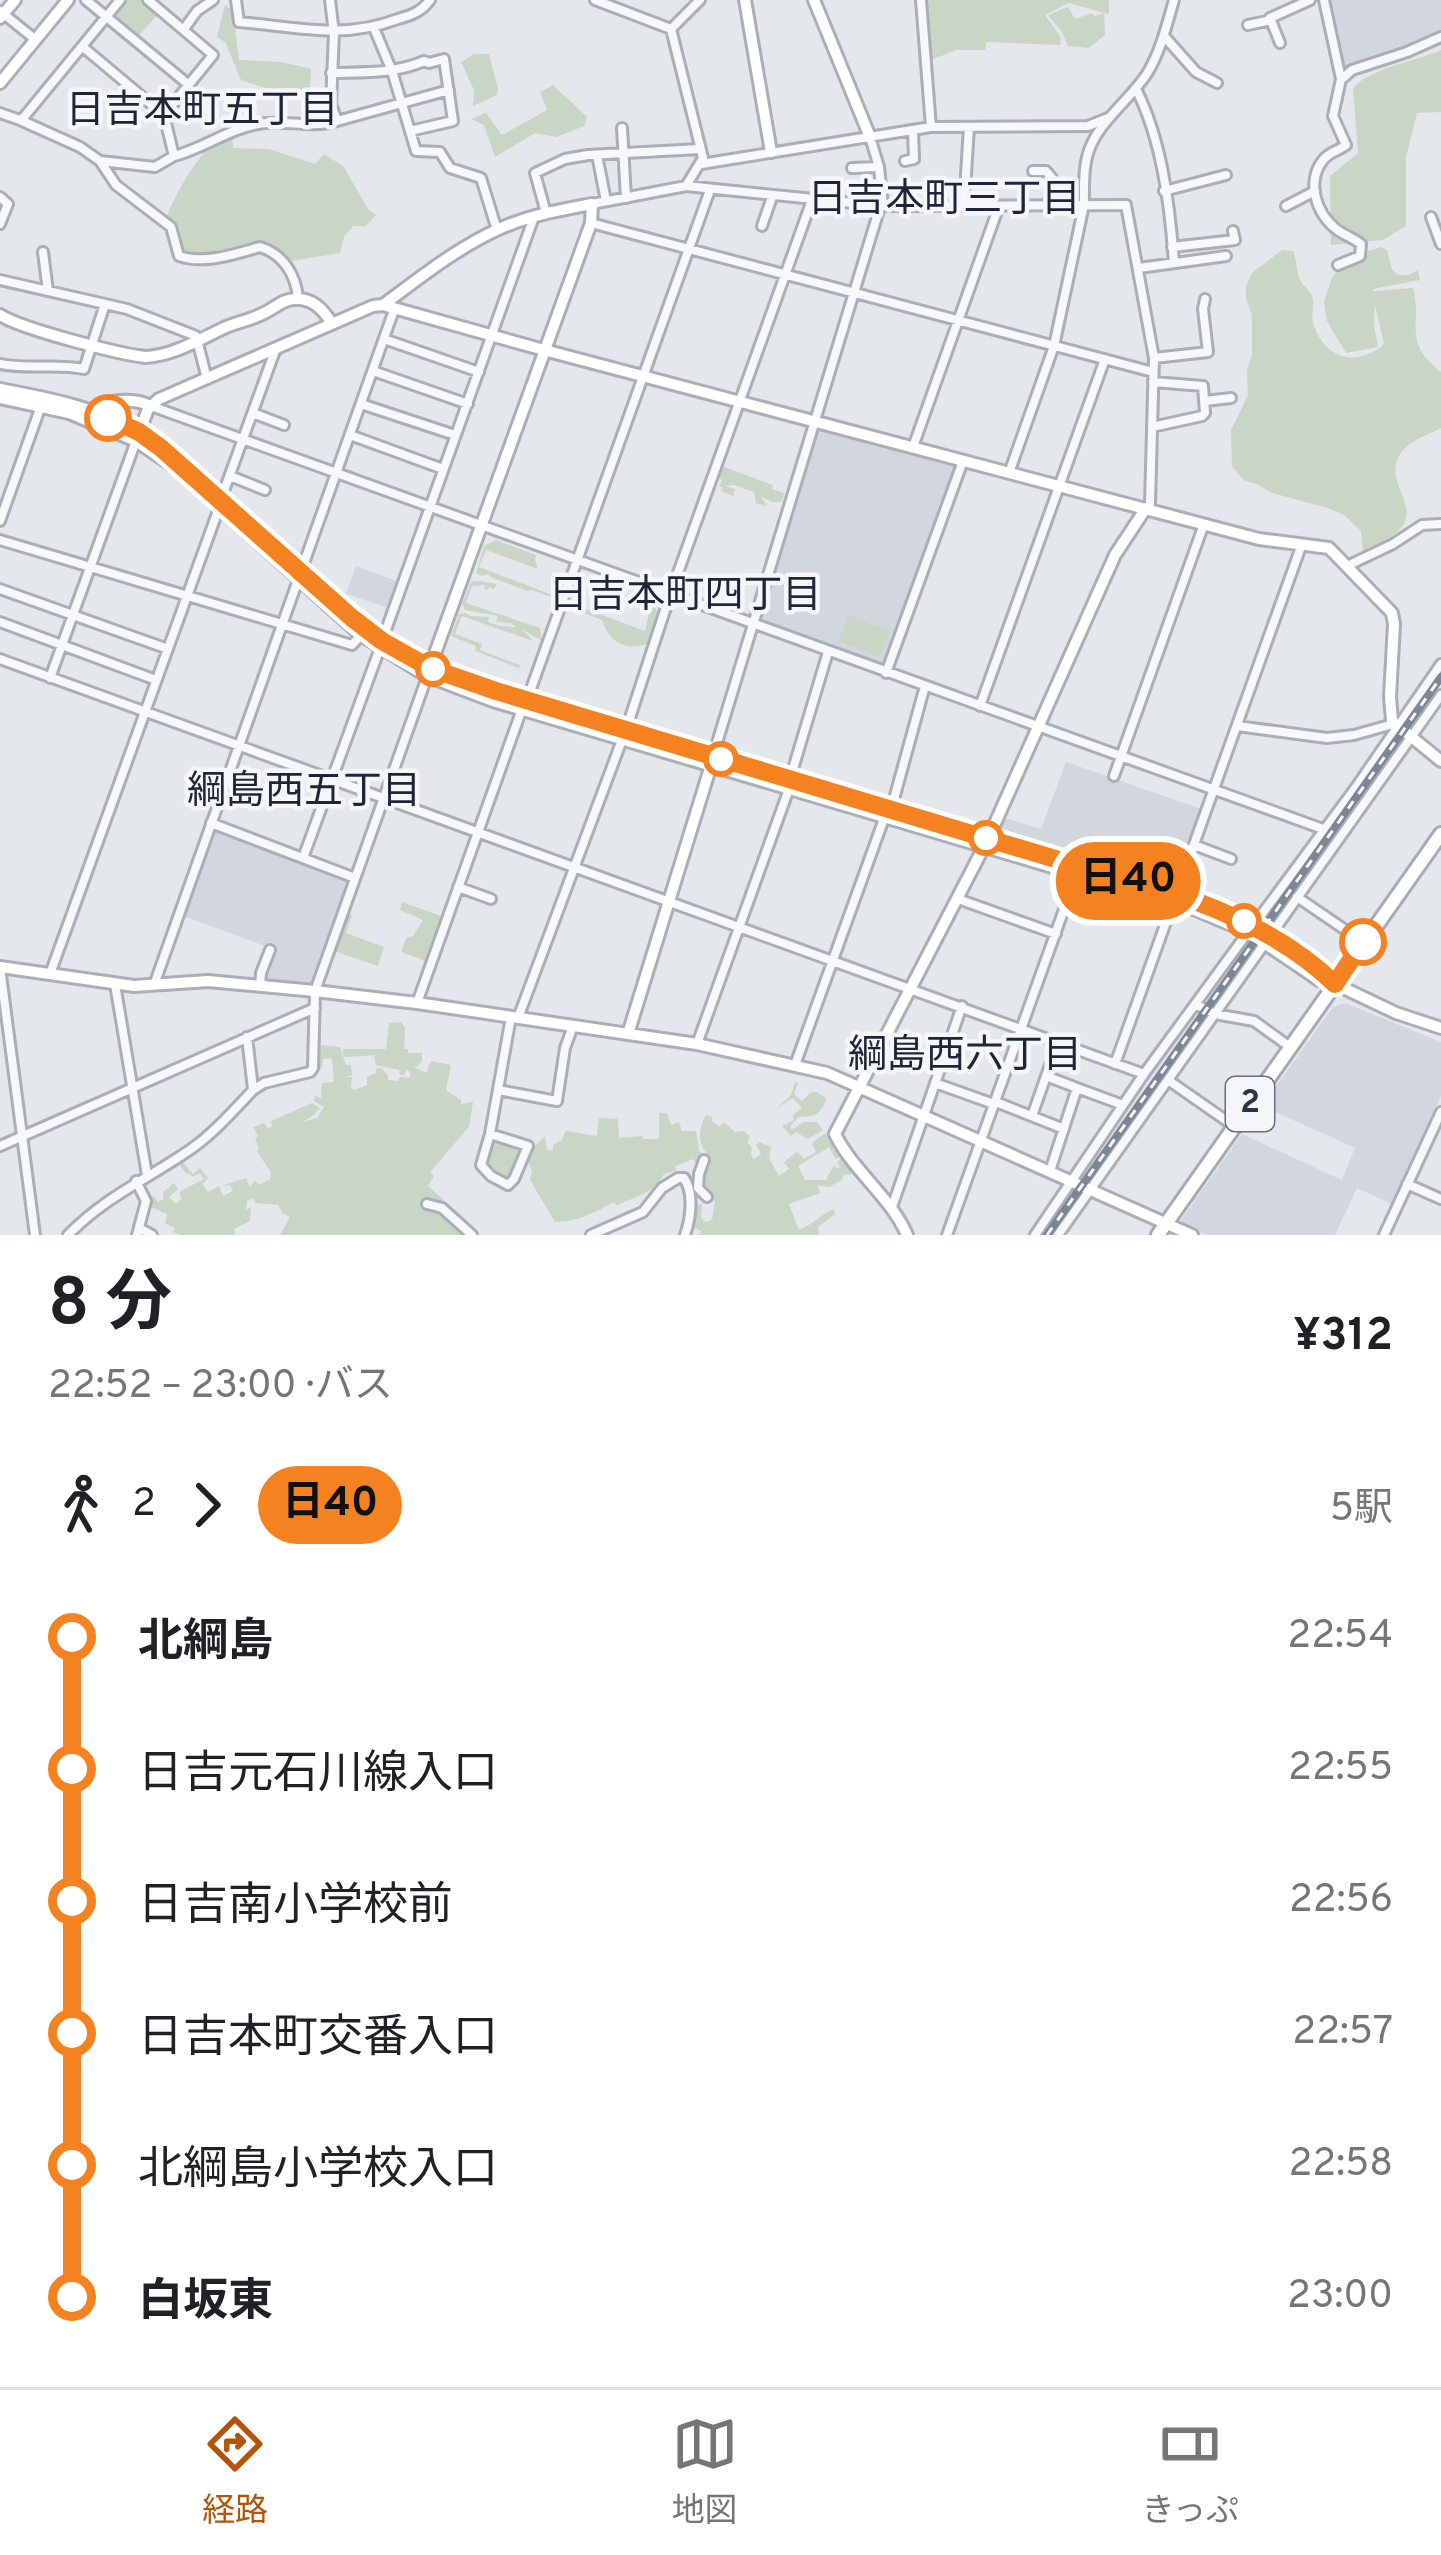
<!DOCTYPE html>
<html lang="ja">
<meta charset="utf-8">
<style>
:root{--surface:#fff;--page:#f2f2f2;--text:#202124;--muted:#757577;--line:#e0e0e0;--accent:#b45309}
body{margin:0;font-family:Overpass,"Noto Sans JP",sans-serif;background:var(--page);color:var(--text);height:100vh;display:flex;flex-direction:column;font-size:45px;white-space:nowrap}
*{box-sizing:border-box;margin:0}
p{font-size:39px;color:var(--muted)}
.icon{flex:none;width:66px;height:66px;fill:none;stroke:currentColor;stroke-width:2;stroke-linecap:round;stroke-linejoin:round}
.map{position:relative;height:1235px;overflow:hidden}
.sheet{display:flex;flex-direction:column;background:var(--surface);flex:1}
.sheet>*{flex:none}
.badge{padding:0 24px;border-radius:39px;font-size:42px;line-height:78px}
.map>.badge{position:absolute;translate:-50% -50%;box-shadow:0 0 0 6px #fff}
.legs{display:flex;align-items:center;gap:18px;height:132px;padding:0 48px;font-size:39px}
.legs p{margin-inline-start:auto}
.headline{display:flex;align-items:center;justify-content:space-between;height:204px;padding:0 48px}
h1{font-size:66px;font-weight:700;line-height:90px}
ul{padding:0 48px;list-style:none}
li{display:flex;align-items:center;gap:42px;height:132px;font-size:45px}
li i{display:grid;place-items:center;width:18px;height:100%;margin:0 15px;background:currentColor}
li i::after{content:'';width:30px;height:30px;margin:-15px;border:9px solid;border-radius:50%;background:var(--surface)}
li p{margin-inline-start:auto}
li:first-child i{background:linear-gradient(#0000 50%,currentColor 0)}
li:last-child i{background:linear-gradient(currentColor 50%,#0000 0)}
.tab-bar{display:flex;justify-content:space-around;align-items:center;height:168px;border-top:3px solid var(--line);background:var(--surface);font-size:33px;color:var(--muted)}
.tab-bar a{display:grid;justify-items:center;gap:6px}
.tab-bar .active{color:var(--accent)}
.map>svg:first-child{display:block}
.built{fill:#d2d6de}
.green{fill:#c9d6c5}
.lines{fill:none;stroke-linecap:round;stroke-linejoin:round}
.street-casing{stroke:#a9aeb7;stroke-width:14}
.secondary-casing{stroke:#a9aeb7;stroke-width:16}
.primary-casing{stroke:#a3abb8;stroke-width:18}
.street{stroke:#f7f8fa;stroke-width:8}
.secondary{stroke:#fff;stroke-width:10}
.primary{stroke:#fff;stroke-width:12}
.rail-casing{stroke:#7d8696;stroke-width:8}
.rail{stroke:#f4f6f9;stroke-width:3;stroke-dasharray:9;stroke-linecap:butt}
.line-1-casing{stroke:#fff;stroke-width:27}
.line-1{stroke:#f58220;stroke-width:18}
.stop-1-dot{fill:#fff;stroke:#f58220;stroke-width:6}
.labels{text-anchor:middle;dominant-baseline:central;stroke-width:9;stroke-linejoin:round;paint-order:stroke}
.shield{fill:#f4f6f9;stroke:#676e7b;stroke-width:3}
.shield-label{font-size:33px;font-weight:bold;fill:#2b3445}
.neighbourhood-label{font-size:39px;fill:#1d2536;stroke:#f4f6f9}
</style>
<div class="map">
<svg width="1441" height="1235" viewBox="0 0 1441 1235">
<rect width="100%" height="100%" fill="#e4e7ec"/>
<!-- built -->
<path class="built" d="M 1327,0 L 1441,0 L 1441,34 L 1341,75 L 1341,60 Z
M 818,427 L 959,465 L 885,666 L 760,622 Z
M 356,566 L 399,582 L 389,608 L 346,594 Z
M 1066,762 L 1204,810 L 1175,885 L 1000,834 L 1005,818 L 1041,829 Z
M 212,827 L 350,878 L 311,983 L 266,981 L 273,949 L 181,915 Z
M 1345,1003 L 1441,1042 L 1441,1095 L 1392,1204 L 1357,1188 L 1335,1235 L 1207,1235 L 1182,1224 L 1181,1220 L 1242,1134 L 1342,1180 L 1355,1148 L 1262,1106 L 1333,1007 Z"/>
<!-- green -->
<path class="green" d="M 124,0 L 144,0 L 159,13 L 136,39 L 110,16 Z
M 921,0 L 1109,0 L 1109,14 L 1104,13 L 1105,35 L 1089,48 L 1068,46 L 1062,32 L 1048,15 L 1068,7 L 1075,19 L 1092,13 L 1095,16 L 1104,13 L 1069,3 L 1045,15 L 1060,36 L 1061,45 L 987,42 L 985,50 L 956,50 L 929,61 Z
M 225,5 L 233,11 L 239,60 L 282,62 L 311,69 L 310,92 L 271,90 L 241,80 L 225,42 L 217,37 Z
M 1441,50 L 1441,112 L 1417,113 L 1406,157 L 1406,226 L 1383,240 L 1331,245 L 1330,176 L 1358,153 L 1353,88 C 1371,68 1414,62 1441,50 Z
M 474,54 L 489,54 L 498,89 L 497,95 L 473,106 L 474,90 L 461,62 Z
M 553,85 L 587,117 L 584,126 L 557,137 L 535,133 L 495,157 L 484,125 L 471,119 L 486,113 L 502,135 L 547,110 L 540,92 Z
M 232,133 L 233,148 L 269,149 L 315,164 L 324,154 L 343,166 L 368,209 L 376,215 L 366,226 L 353,226 L 344,237 L 340,253 L 286,262 L 260,247 L 202,259 L 179,256 L 171,228 L 164,223 C 173,199 187,174 203,154 L 196,148 Z
M 1381,247 L 1387,250 L 1392,269 L 1398,275 L 1409,275 L 1418,270 L 1420,280 L 1373,289 L 1374,291 L 1413,288 C 1423,325 1401,340 1441,372 L 1441,428 C 1430,434 1417,438 1407,446 C 1376,475 1419,503 1403,525 C 1394,539 1376,543 1363,551 L 1361,531 L 1344,515 L 1328,508 L 1272,493 L 1257,484 L 1245,481 L 1232,467 L 1231,430 L 1248,395 L 1247,370 L 1252,355 L 1252,315 L 1246,298 L 1246,286 L 1252,273 L 1282,250 L 1293,251 C 1297,261 1296,271 1300,280 C 1303,286 1310,290 1312,296 C 1315,305 1310,316 1314,326 C 1326,360 1358,367 1384,344 L 1375,305 L 1374,324 L 1378,347 L 1346,353 L 1327,321 L 1324,301 L 1332,278 L 1339,268 L 1366,260 L 1368,251 Z
M 722,466 L 773,485 L 772,489 L 784,493 L 782,501 C 771,505 769,499 761,497 L 767,506 L 756,503 L 754,492 L 734,485 L 725,486 L 735,489 L 733,496 L 721,491 L 723,487 L 719,487 L 722,480 L 718,477 Z
M 496,540 L 536,555 L 535,560 L 538,569 L 486,550 L 479,567 L 552,595 L 551,597 L 532,590 L 528,591 L 493,578 L 487,574 L 482,576 L 476,573 L 484,546 Z
M 480,581 L 497,584 L 494,589 L 489,587 L 487,590 L 484,589 L 485,585 L 472,586 L 466,603 L 540,628 L 542,641 L 522,629 L 533,641 L 462,616 L 455,634 L 482,644 L 480,650 L 520,665 L 519,668 L 475,651 L 476,646 L 451,636 L 459,614 L 465,613 L 471,616 L 489,617 L 488,622 L 500,626 L 516,627 L 511,623 L 496,622 L 498,616 L 465,610 L 462,604 L 471,582 Z
M 654,604 L 658,614 L 647,644 C 624,651 609,642 602,620 L 584,613 L 586,609 L 645,631 L 649,613 L 641,610 Z
M 848,615 L 890,631 L 880,657 L 838,641 Z
M 352,899 L 349,914 L 352,915 L 346,933 L 384,947 L 378,966 L 334,951 Z
M 402,902 L 444,917 L 429,962 L 401,952 L 406,938 L 413,936 L 423,920 L 400,910 Z
M 401,1022 L 405,1028 L 404,1049 L 408,1049 L 408,1053 L 422,1053 L 422,1062 L 416,1067 L 412,1066 L 426,1073 L 431,1061 L 451,1065 L 446,1090 L 461,1100 L 461,1104 L 473,1102 L 469,1127 L 430,1172 L 434,1176 L 428,1186 L 467,1221 L 463,1228 L 470,1235 L 280,1235 L 290,1217 L 283,1214 L 278,1205 L 256,1203 L 253,1198 L 247,1201 L 246,1210 L 251,1207 L 250,1221 L 234,1229 L 235,1235 L 180,1235 L 173,1232 L 175,1228 L 165,1223 L 167,1214 L 151,1207 L 144,1221 L 148,1200 L 154,1196 L 158,1202 L 164,1199 L 163,1192 L 174,1183 L 178,1189 L 169,1197 L 175,1204 L 182,1199 L 179,1192 L 204,1179 L 200,1173 L 192,1177 L 189,1173 L 186,1174 L 180,1165 L 168,1172 L 162,1172 L 181,1160 L 193,1174 L 200,1168 L 208,1178 L 202,1184 L 208,1192 L 219,1186 L 223,1196 L 233,1191 L 230,1185 L 221,1186 L 246,1178 L 250,1187 L 255,1180 L 259,1185 L 270,1179 L 271,1173 L 257,1151 L 259,1149 L 255,1138 L 262,1134 L 258,1136 L 253,1127 L 264,1123 L 268,1129 L 272,1126 L 271,1121 L 312,1103 L 320,1108 L 313,1116 L 302,1122 L 317,1118 L 324,1107 L 314,1101 L 315,1096 L 321,1098 L 322,1083 L 334,1082 L 332,1058 L 323,1059 L 322,1068 L 315,1069 L 318,1045 L 340,1047 L 346,1065 L 351,1065 L 352,1075 L 345,1077 L 352,1077 L 351,1088 L 354,1090 L 367,1085 L 367,1077 L 376,1073 L 376,1069 L 381,1068 L 388,1075 L 388,1080 L 398,1081 L 400,1077 L 409,1078 L 411,1074 L 407,1069 L 404,1075 L 400,1075 L 399,1070 L 376,1065 L 374,1058 L 376,1055 L 346,1057 L 343,1055 L 343,1049 L 386,1049 L 389,1023 Z
M 795,1083 L 798,1083 L 794,1094 L 802,1101 L 811,1092 L 817,1092 L 827,1099 C 820,1114 816,1117 799,1117 L 790,1126 L 792,1130 L 803,1122 L 817,1122 L 823,1130 L 808,1139 L 796,1132 L 791,1136 L 782,1126 L 794,1120 L 792,1116 L 802,1108 L 793,1098 L 777,1108 L 791,1095 Z
M 659,1113 L 667,1113 L 671,1125 L 679,1122 L 682,1131 L 696,1131 L 699,1150 L 702,1154 L 698,1167 L 693,1159 L 675,1166 L 676,1171 L 664,1174 C 653,1194 637,1196 617,1205 L 614,1202 C 596,1212 575,1223 555,1222 L 530,1180 L 532,1171 L 527,1160 L 533,1148 L 545,1136 L 547,1150 L 553,1150 L 553,1145 L 561,1141 L 566,1131 L 597,1136 L 599,1118 L 618,1119 L 619,1138 L 642,1136 L 643,1139 L 659,1139 Z
M 706,1115 L 712,1117 L 712,1121 L 719,1127 L 724,1122 L 735,1132 L 744,1131 L 750,1137 L 747,1142 L 752,1148 L 751,1155 L 754,1159 L 761,1154 L 756,1145 L 760,1142 L 771,1147 L 769,1158 L 779,1176 L 789,1169 L 784,1162 L 797,1152 L 804,1159 L 816,1152 L 812,1143 L 825,1133 L 842,1155 L 836,1159 L 829,1147 L 798,1166 L 805,1180 L 826,1180 L 834,1165 L 837,1169 L 840,1167 L 837,1162 L 843,1157 L 854,1170 L 850,1175 L 844,1174 L 842,1180 L 829,1187 L 818,1185 L 820,1193 L 789,1204 L 799,1230 C 813,1225 820,1214 834,1209 L 835,1214 L 818,1227 L 819,1235 L 696,1235 L 700,1234 L 701,1231 L 691,1226 L 692,1205 L 702,1204 L 701,1218 L 706,1222 L 712,1220 L 715,1201 L 700,1185 L 706,1152 C 696,1141 700,1126 706,1115 Z
M 495,1139 L 523,1149 L 509,1178 L 505,1179 L 496,1175 L 486,1164 Z"/>
<g class="lines">
<!-- street casing -->
<g class="street-casing">
<path id="street" d="M 86,0 L 189,85
M 148,0 L 213,55 L 164,115
M 236,0 L 239,22 C 297,27 342,40 398,19 C 412,15 421,12 430,0
M 330,0 L 334,33 L 331,104 L 337,121 L 449,90
M 595,0 L 671,29
M 921,0 L 931,127
M 1324,0 L 1341,79 L 1333,116 L 1346,145 C 1340,150 1329,152 1323,160 C 1306,182 1316,213 1336,229 C 1344,235 1353,238 1361,244 L 1360,256 L 1338,265
M 0,11 L 36,40
M 1248,25 L 1271,20
M 374,28 L 392,71 L 416,151 L 440,152 L 450,168 L 481,178 L 497,230
M 184,29 L 197,11 L 213,0
M 671,29 L 703,158 L 686,186
M 671,29 L 700,0
M 1164,36 L 1196,72 L 1217,83
M 1280,43 L 1270,18 L 1310,0
M 331,73 C 362,72 395,74 424,61 L 429,63 L 444,59 L 453,121 L 410,131
M 1343,78 L 1352,70 L 1407,52 L 1441,37
M 1136,89 C 1162,140 1170,206 1174,263
M 0,113 L 20,120 L 24,117 L 120,0
M 20,120 L 80,147 L 100,161 L 155,167 L 174,156 L 164,115 L 83,47
M 622,128 L 626,198
M 870,137 L 879,167 L 883,206
M 597,155 L 606,201
M 174,156 C 202,149 229,129 258,124 C 285,119 311,129 337,121
M 100,161 L 116,185 L 171,227 L 179,256 C 204,265 235,254 260,247 C 283,254 296,275 298,298
M 905,161 L 914,159 L 913,130
M 701,164 L 931,127 L 1088,126 L 1108,118
M 852,168 L 879,167
M 1033,171 L 1046,171 L 1052,178 L 1049,205
M 1164,191 L 1226,175
M 0,197 L 8,204 L 0,224
M 592,204 L 686,186 L 883,206 L 1126,205 L 1154,358 L 1150,504 L 1146,508
M 964,206 L 969,127
M 1286,206 L 1315,191
M 546,213 L 535,173 L 565,159 L 588,155 L 700,149
M 1431,217 L 1441,244
M 591,223 L 1153,372
M 762,226 L 772,197
M 1172,247 L 1235,240 L 1233,231
M 43,252 L 48,291
M 1139,268 L 1226,256
M 0,280 L 127,309 L 196,336 L 207,379
M 384,339 L 479,372
M 1154,358 L 1208,352 L 1203,309 L 1205,299
M 0,364 C 28,370 56,363 84,369 L 105,304
M 373,371 L 468,404
M 1205,401 L 1231,398
M 361,404 L 455,435
M 151,406 L 1323,829
M 253,413 L 284,425
M 1152,427 L 1202,416 L 1205,413 L 1203,386 L 1153,382
M 350,435 L 443,469
M 913,447 L 999,206
M 1009,473 L 1054,346 L 1084,205 C 1084,189 1083,172 1087,157 C 1095,123 1130,101 1148,72 C 1161,50 1167,24 1174,0
M 230,476 L 265,490
M 221,499 L 275,351
M 0,521 L 42,403
M 0,540 L 352,645 L 361,635
M 1347,566 L 1393,544 L 1422,525 L 1441,524
M 0,589 L 168,649
M 0,622 L 156,680
M 382,641 L 534,217
M 0,659 L 1144,1074
M 886,673 L 963,461
M 50,678 L 136,441
M 527,700 L 710,190
M 980,706 L 1105,359
M 1237,726 L 1327,738 L 1354,735 L 1393,724
M 626,730 L 670,595 L 812,200
M 713,756 L 880,207
M 1114,776 L 1204,524
M 790,779 L 828,652
M 891,810 L 925,686
M 211,823 L 355,878
M 1194,845 L 1231,859
M 303,858 L 380,648
M 458,887 L 491,899
M 1297,897 L 1363,942
M 958,899 L 1056,934
M 1253,926 L 1354,790 L 1441,664
M 0,967 L 35,1235
M 50,974 L 219,508
M 115,984 L 147,1175
M 154,985 L 394,310
M 260,986 L 261,973 L 270,950
M 417,1003 L 522,709
M 1197,1005 L 1215,1014 L 1254,1021 L 1290,1047
M 518,1018 L 622,740
M 247,1037 L 253,1089
M 697,1044 L 789,789
M 1115,1064 L 1302,544
M 795,1065 L 885,816
M 1046,1076 L 1077,1088
M 1168,1080 L 1234,1126
M 935,1083 L 991,1103 L 996,1102 L 1064,1129
M 498,1090 L 557,1101 L 565,1048 L 573,1026
M 1032,1116 L 1058,1042
M 490,1134 L 528,1146 L 514,1179 L 508,1185 L 491,1176 L 481,1165 L 490,1134 L 511,1017
M 0,1146 L 315,1008
M 704,1160 L 699,1174 L 698,1188 L 707,1197
M 1050,1171 L 1077,1088 L 1123,1105
M 136,1181 L 146,1201 L 137,1235
M 1407,1184 L 1441,1199
M 427,1204 L 442,1208 L 472,1235
M 892,1207 L 962,1006
M 139,1228 L 152,1235
M 68,1235 C 106,1196 148,1179 191,1149 C 214,1133 234,1110 253,1090 L 264,1083 L 310,1072 L 313,1068 L 315,991 L 427,677
M 591,1235 L 643,1212 L 662,1188 L 678,1178 L 684,1178 C 694,1193 691,1218 685,1235
M 947,1235 L 1076,876
M 1035,1235 L 1144,1074 L 1248,932
M 1058,1235 L 1441,695
M 1384,1235 L 1441,1112"/>
</g>
<!-- secondary casing -->
<g class="secondary-casing">
<path id="secondary" d="M 745,0 L 771,152
M 814,0 L 870,137
M 0,18 L 15,0
M 0,83 L 68,0
M 383,305 L 544,350 L 1259,539 L 1329,548 L 1392,613 L 1394,624 L 1390,697 L 1392,721 L 1441,761
M 0,315 C 22,329 118,354 146,357 C 175,355 200,339 226,327 C 238,322 250,320 262,314 C 274,309 282,299 296,299 C 313,298 324,310 332,324
M 0,389 C 48,398 101,408 143,435 C 180,458 212,490 243,520
M 0,398 L 69,413 L 136,441 L 175,467 L 361,635 L 427,676 L 493,701 L 1191,908 L 1248,932 L 1319,980 L 1335,984 L 1396,1013 L 1441,1028
M 90,411 C 103,400 135,397 150,406
M 137,438 L 148,409 L 159,399 L 373,306 L 383,305 C 421,277 458,247 501,228 C 530,215 561,210 592,204 L 591,223 L 429,670
M 351,617 C 401,656 437,670 496,691 L 1195,901 C 1244,919 1295,945 1333,982
M 0,967 L 134,986 L 208,981 L 315,991 L 417,1003 L 697,1044 L 827,1073 L 1192,1235
M 628,1034 L 712,762
M 907,1235 C 890,1196 853,1171 835,1134 L 988,839 L 1115,555 L 1146,508"/>
</g>
<!-- primary casing -->
<g class="primary-casing">
<path id="primary" d="M 1158,1235 L 1441,834"/>
</g>
<!-- street -->
<use href="#street" class="street"/>
<!-- secondary -->
<use href="#secondary" class="secondary"/>
<!-- primary -->
<use href="#primary" class="primary"/>
<!-- rail casing -->
<g class="rail-casing">
<path id="rail" d="M 1047,1235 L 1441,677"/>
</g>
<!-- rail -->
<use href="#rail" class="rail"/>
</g>
<g class="lines">
<!-- line-1 casing -->
<g class="line-1-casing">
<path id="line-1" d="M 108,418 L 139,432 L 161,448 L 352,618 L 382,641 L 430,668 L 496,691 L 1195,901 C 1246,920 1296,946 1335,984 L 1363,942"/>
</g>
<!-- line-1 -->
<use href="#line-1" class="line-1"/>
</g>
<!-- markers -->
<g class="stop-1-dot">
<circle cx="108" cy="418" r="21"/>
<circle cx="433" cy="669" r="15"/>
<circle cx="721" cy="759" r="15"/>
<circle cx="986" cy="838" r="15"/>
<circle cx="1244" cy="921" r="15"/>
<circle cx="1363" cy="942" r="21"/>
</g>
<g class="labels">
<!-- shield labels -->
<rect class="shield" x="1226" y="1077" width="48" height="54" rx="9"/>
<g class="shield-label">
<text x="1250" y="1104">2</text>
</g>
<!-- neighbourhood labels -->
<g class="neighbourhood-label">
<text x="202" y="112">日吉本町五丁目</text>
<text x="944" y="201">日吉本町三丁目</text>
<text x="685" y="597">日吉本町四丁目</text>
<text x="304" y="793">綱島西五丁目</text>
<text x="965" y="1057">綱島西六丁目</text>
</g>
</g>
</svg>
<b class="badge" style="left:1128px;top:881px;background:#f58220;color:#111">日40</b>
</div>
<section class="sheet">
<div class="headline"><div><h1>8 分</h1><p>22:52 – 23:00 · バス</p></div><b>¥312</b></div>
<div class="legs"><svg class="icon" aria-label="walk" viewBox="0 0 24 24"><circle cx="13" cy="4" r="2"/><path d="M13 8l-2 6 4 7M11 14l-3 7M7 12l3-4h3l4 4"/></svg>2<svg class="icon" aria-label="forward" viewBox="0 0 24 24"><path d="M9 5l7 7-7 7"/></svg><b class="badge" style="background:#f58220;color:#111">日40</b><p>5駅</p></div>
<ul>
<li><i style="color:#f58220"></i><b>北綱島</b><p>22:54</p></li>
<li><i style="color:#f58220"></i><span>日吉元石川線入口</span><p>22:55</p></li>
<li><i style="color:#f58220"></i><span>日吉南小学校前</span><p>22:56</p></li>
<li><i style="color:#f58220"></i><span>日吉本町交番入口</span><p>22:57</p></li>
<li><i style="color:#f58220"></i><span>北綱島小学校入口</span><p>22:58</p></li>
<li><i style="color:#f58220"></i><b>白坂東</b><p>23:00</p></li>
</ul>
</section>
<nav class="tab-bar">
<a class="active"><svg class="icon" aria-label="directions" viewBox="0 0 24 24"><path d="M12 3l9 9-9 9-9-9zM9 14v-3h6M13 9l2 2-2 2"/></svg>経路</a>
<a><svg class="icon" aria-label="map" viewBox="0 0 24 24"><path d="M3 6l6-2 6 2 6-2v14l-6 2-6-2-6 2zM9 4v14M15 6v14"/></svg>地図</a>
<a><svg class="icon" aria-label="tickets" viewBox="0 0 24 24"><path d="M3 7h18v10H3zM15 7v10"/></svg>きっぷ</a>
</nav>
